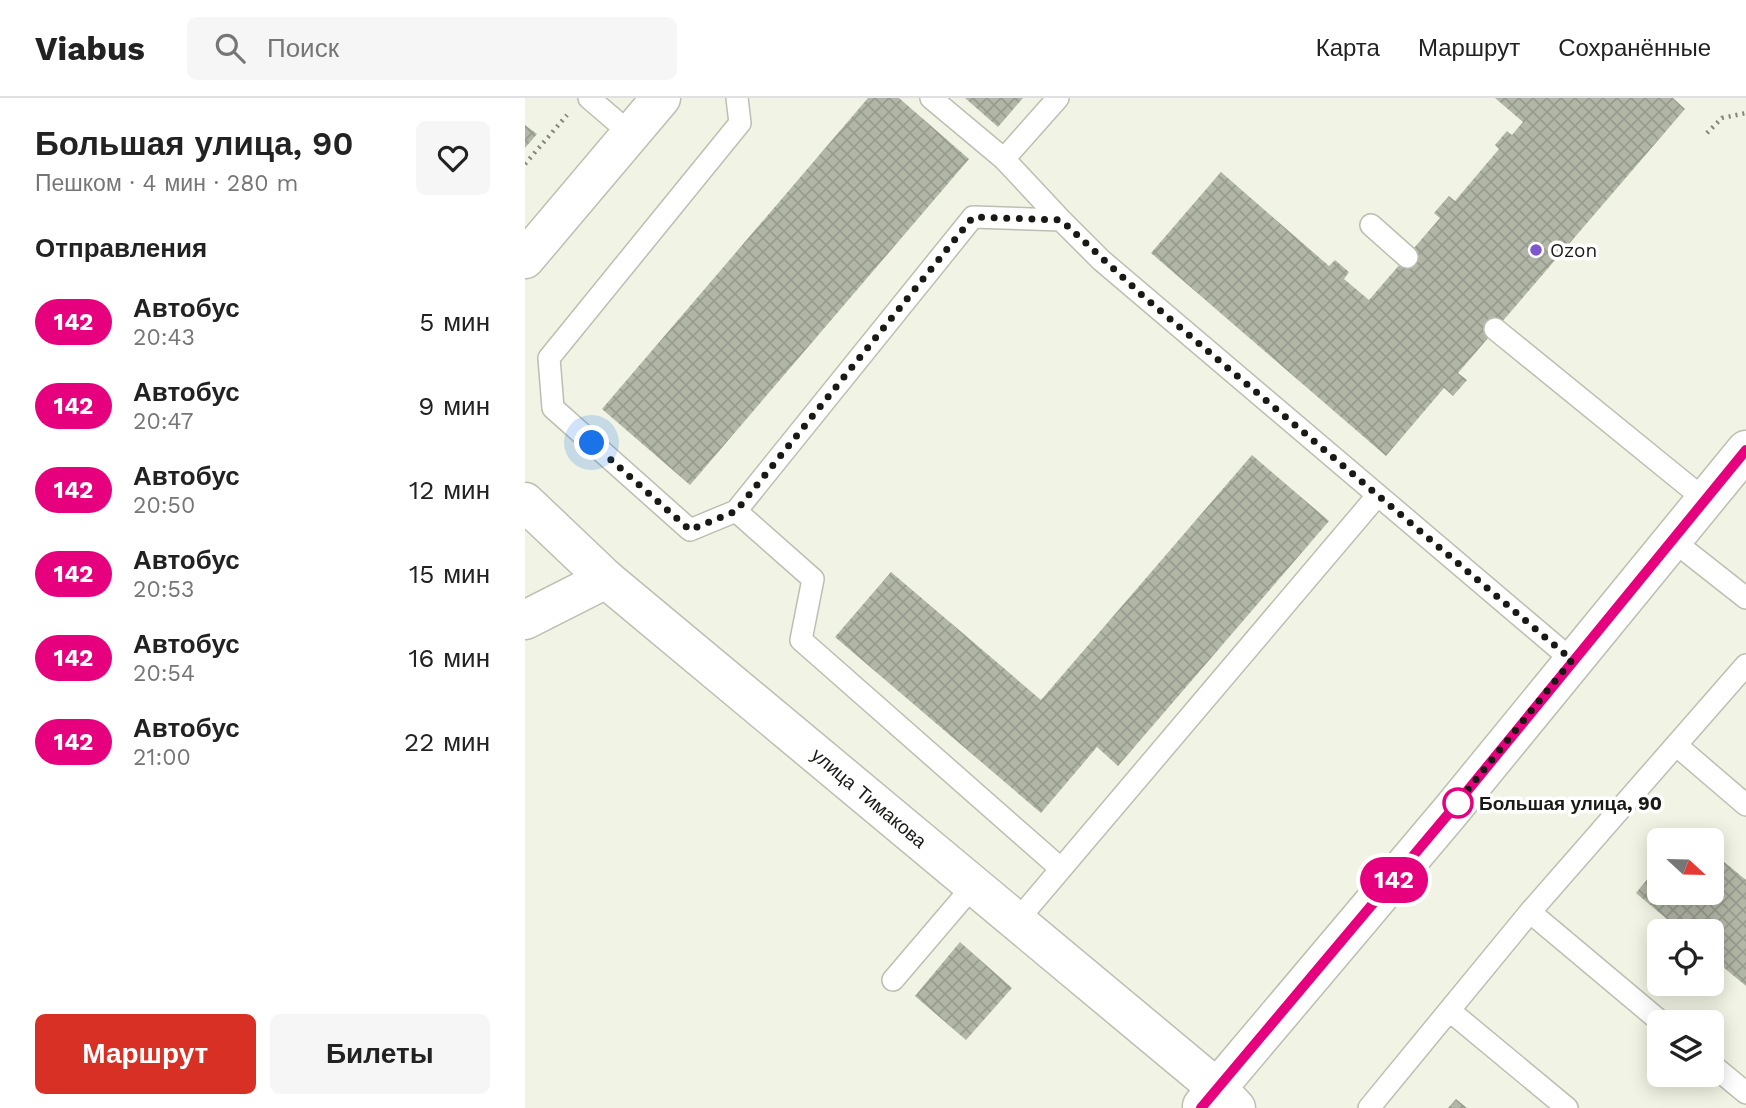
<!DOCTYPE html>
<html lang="ru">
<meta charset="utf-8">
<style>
:root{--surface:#fff;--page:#f6f6f6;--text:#222;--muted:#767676;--line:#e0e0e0;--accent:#d93025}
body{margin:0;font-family:"Work Sans",sans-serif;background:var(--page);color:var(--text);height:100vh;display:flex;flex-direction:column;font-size:26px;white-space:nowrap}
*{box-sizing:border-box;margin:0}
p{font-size:23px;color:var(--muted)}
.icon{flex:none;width:38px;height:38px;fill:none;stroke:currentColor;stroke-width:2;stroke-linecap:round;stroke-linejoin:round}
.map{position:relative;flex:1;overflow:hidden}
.sheet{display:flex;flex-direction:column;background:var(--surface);width:525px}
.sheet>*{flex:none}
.badge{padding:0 14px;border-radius:23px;font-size:24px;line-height:46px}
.needle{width:46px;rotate:112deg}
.fabs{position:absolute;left:1122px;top:730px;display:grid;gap:14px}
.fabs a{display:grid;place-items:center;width:77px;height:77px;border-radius:10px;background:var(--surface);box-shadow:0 4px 18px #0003;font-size:35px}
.you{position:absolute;width:35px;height:35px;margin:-18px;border:5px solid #fff;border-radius:50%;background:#1a73e8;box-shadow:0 0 0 10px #1a73e833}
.map>.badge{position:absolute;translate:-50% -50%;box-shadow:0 0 0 4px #fff}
h2{padding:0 35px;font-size:26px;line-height:63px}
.round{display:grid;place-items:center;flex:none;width:74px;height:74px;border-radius:10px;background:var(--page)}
.headline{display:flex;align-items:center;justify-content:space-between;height:119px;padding:0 35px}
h1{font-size:33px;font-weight:600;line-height:52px}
.action{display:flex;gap:14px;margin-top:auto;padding:14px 35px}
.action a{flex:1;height:80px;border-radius:10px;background:var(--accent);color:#fff;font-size:28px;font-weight:600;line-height:80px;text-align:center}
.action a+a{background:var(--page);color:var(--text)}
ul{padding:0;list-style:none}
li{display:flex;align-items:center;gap:21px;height:84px;padding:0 35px}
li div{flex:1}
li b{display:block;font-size:26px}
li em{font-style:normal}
li .badge{min-width:77px;font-weight:700;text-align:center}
header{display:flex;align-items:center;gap:42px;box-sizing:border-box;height:98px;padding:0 35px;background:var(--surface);border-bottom:2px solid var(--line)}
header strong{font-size:33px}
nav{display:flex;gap:38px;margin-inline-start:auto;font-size:24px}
.search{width:490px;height:63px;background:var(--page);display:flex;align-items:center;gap:18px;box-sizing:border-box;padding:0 24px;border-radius:10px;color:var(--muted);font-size:26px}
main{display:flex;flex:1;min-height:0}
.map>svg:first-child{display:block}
.building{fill:url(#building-cross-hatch)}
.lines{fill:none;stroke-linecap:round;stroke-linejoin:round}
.lane-casing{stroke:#bcbfb0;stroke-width:24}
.street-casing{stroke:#bcbfb0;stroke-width:41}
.secondary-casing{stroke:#bcbfb0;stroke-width:41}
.path{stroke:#84867b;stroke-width:4.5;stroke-dasharray:2 5;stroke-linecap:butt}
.lane{stroke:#fff;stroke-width:21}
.street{stroke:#fff;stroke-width:38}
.secondary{stroke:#fff;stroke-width:38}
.line-casing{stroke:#fff;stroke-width:16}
.line{stroke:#e6007e;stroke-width:10}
.walk{stroke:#191a15;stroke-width:7;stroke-dasharray:0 12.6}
.poi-dot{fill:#8056cf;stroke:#fff;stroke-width:2.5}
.stop-dot{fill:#fff;stroke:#e6007e;stroke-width:3.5}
.labels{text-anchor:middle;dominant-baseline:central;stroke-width:7;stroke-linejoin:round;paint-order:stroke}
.poi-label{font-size:19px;fill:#191a15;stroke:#fff;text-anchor:start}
.street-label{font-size:19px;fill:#191a15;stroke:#fff}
.stop-label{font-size:19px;font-weight:bold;fill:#191a15;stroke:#fff;text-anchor:start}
</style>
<header>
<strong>Viabus</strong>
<div class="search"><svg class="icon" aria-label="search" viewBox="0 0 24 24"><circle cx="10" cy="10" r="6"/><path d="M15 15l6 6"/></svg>Поиск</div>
<nav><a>Карта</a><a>Маршрут</a><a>Сохранённые</a></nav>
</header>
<main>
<section class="sheet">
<div class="headline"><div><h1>Большая улица, 90</h1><p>Пешком · 4 мин · 280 m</p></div><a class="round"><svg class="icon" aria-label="heart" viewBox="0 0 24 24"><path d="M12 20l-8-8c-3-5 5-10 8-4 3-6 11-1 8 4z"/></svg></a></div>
<h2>Отправления</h2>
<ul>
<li><span class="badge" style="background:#e6007e;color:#fff">142</span><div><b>Автобус</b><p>20:43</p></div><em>5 мин</em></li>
<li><span class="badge" style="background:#e6007e;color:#fff">142</span><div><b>Автобус</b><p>20:47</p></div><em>9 мин</em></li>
<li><span class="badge" style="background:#e6007e;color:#fff">142</span><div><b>Автобус</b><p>20:50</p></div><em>12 мин</em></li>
<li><span class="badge" style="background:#e6007e;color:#fff">142</span><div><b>Автобус</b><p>20:53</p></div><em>15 мин</em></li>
<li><span class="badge" style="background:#e6007e;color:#fff">142</span><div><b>Автобус</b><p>20:54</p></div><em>16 мин</em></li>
<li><span class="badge" style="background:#e6007e;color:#fff">142</span><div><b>Автобус</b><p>21:00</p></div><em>22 мин</em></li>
</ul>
<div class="action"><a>Маршрут</a><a>Билеты</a></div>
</section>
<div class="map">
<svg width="1221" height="1010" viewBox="0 0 1221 1010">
<defs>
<pattern id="building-cross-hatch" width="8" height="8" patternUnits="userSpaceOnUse" patternTransform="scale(1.75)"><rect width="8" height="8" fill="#b2b6a6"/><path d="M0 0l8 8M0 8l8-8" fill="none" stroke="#989c8e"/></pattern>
</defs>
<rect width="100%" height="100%" fill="#f1f4e4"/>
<!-- building -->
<path class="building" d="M 343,0 L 374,0 L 444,61 L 165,387 L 77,311 Z
M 440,0 L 498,0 L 473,29 Z
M 970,0 L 1148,0 L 1160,11 L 933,275 L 942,282 L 928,298 L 919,290 L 861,358 L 626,155 L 696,74 L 804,168 L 810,162 L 824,174 L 819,181 L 844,202 L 915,120 L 909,115 L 924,98 L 930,103 L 974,51 L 970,47 L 982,33 L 987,37 L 998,24 Z
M 0,27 L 12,36 L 0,50 Z
M 727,357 L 804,423 L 593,668 L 572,649 L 516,715 L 310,539 L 366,474 L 516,602 Z
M 1163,733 L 1173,742 L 1155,742 Z
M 1186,753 L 1221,782 L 1221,888 L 1186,859 L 1186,833 L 1156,833 L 1111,795 L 1134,767 L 1134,794 L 1186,794 Z
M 435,844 L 487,890 L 441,942 L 390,898 Z
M 931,1001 L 942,1010 L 923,1010 Z"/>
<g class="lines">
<!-- lane casing -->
<g class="lane-casing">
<path id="lane" d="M 64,0 L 106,36
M 212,0 L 215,25 L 24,260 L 28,310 L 165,432 L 211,413 L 448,119 L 536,122 L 576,162 L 1047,562
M 406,0 L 479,61 L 533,0
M 479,61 L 536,122
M 846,127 L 882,159
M 970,231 L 1179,401
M 211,413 L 288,481 L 276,542 L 534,769
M 1146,441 L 1221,500
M 1151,647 L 1221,707
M 1005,814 L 1136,924
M 491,824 L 852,398
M 368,882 L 449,787
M 925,913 L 1042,1010
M 1186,966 L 1221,995
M 844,1010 L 1005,814 L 1221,567"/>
</g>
<!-- street casing -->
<g class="street-casing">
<path id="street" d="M 0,161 L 136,0
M 0,522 L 81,481
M 693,991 L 711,1010"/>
</g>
<!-- secondary casing -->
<g class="secondary-casing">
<path id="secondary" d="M 0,404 L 81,481 L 693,991
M 677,1008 L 925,714 L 1221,352"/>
</g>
<!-- path -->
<path class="path" d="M 1182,35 L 1197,20 L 1221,15
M 0,66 L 42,17"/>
<!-- lane -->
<use href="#lane" class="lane"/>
<!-- street -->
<use href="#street" class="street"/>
<!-- secondary -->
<use href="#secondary" class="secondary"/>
</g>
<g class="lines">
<!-- line casing -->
<g class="line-casing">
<path id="line" d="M 676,1010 L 925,714 L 1221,352"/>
</g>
<!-- line -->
<use href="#line" class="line"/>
<!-- walk -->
<path class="walk" d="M 67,345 L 165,432 L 211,413 L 448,119 L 536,122 L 618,198 L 1047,562 L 925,714 L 933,705"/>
</g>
<!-- markers -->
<circle class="poi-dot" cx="1011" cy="152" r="7"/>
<circle class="stop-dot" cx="933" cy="705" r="14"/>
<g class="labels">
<!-- poi labels -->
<g class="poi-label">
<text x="1025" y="152">Ozon</text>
</g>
<!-- street labels -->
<g class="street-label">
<text transform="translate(344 700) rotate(40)">улица Тимакова</text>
</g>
<!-- stop labels -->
<g class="stop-label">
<text x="954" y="705">Большая улица, 90</text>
</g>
</g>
</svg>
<div class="fabs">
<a><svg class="needle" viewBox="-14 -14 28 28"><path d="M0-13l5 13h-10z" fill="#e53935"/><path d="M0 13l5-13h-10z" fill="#767676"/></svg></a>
<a><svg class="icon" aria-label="locate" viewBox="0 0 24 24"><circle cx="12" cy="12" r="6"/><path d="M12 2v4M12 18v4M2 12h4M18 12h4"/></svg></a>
<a><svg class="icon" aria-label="layers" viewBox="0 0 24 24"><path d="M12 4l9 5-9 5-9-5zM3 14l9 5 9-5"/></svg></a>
</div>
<div class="you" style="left:67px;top:345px"></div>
<b class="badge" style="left:869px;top:782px;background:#e6007e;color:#fff">142</b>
</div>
</main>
